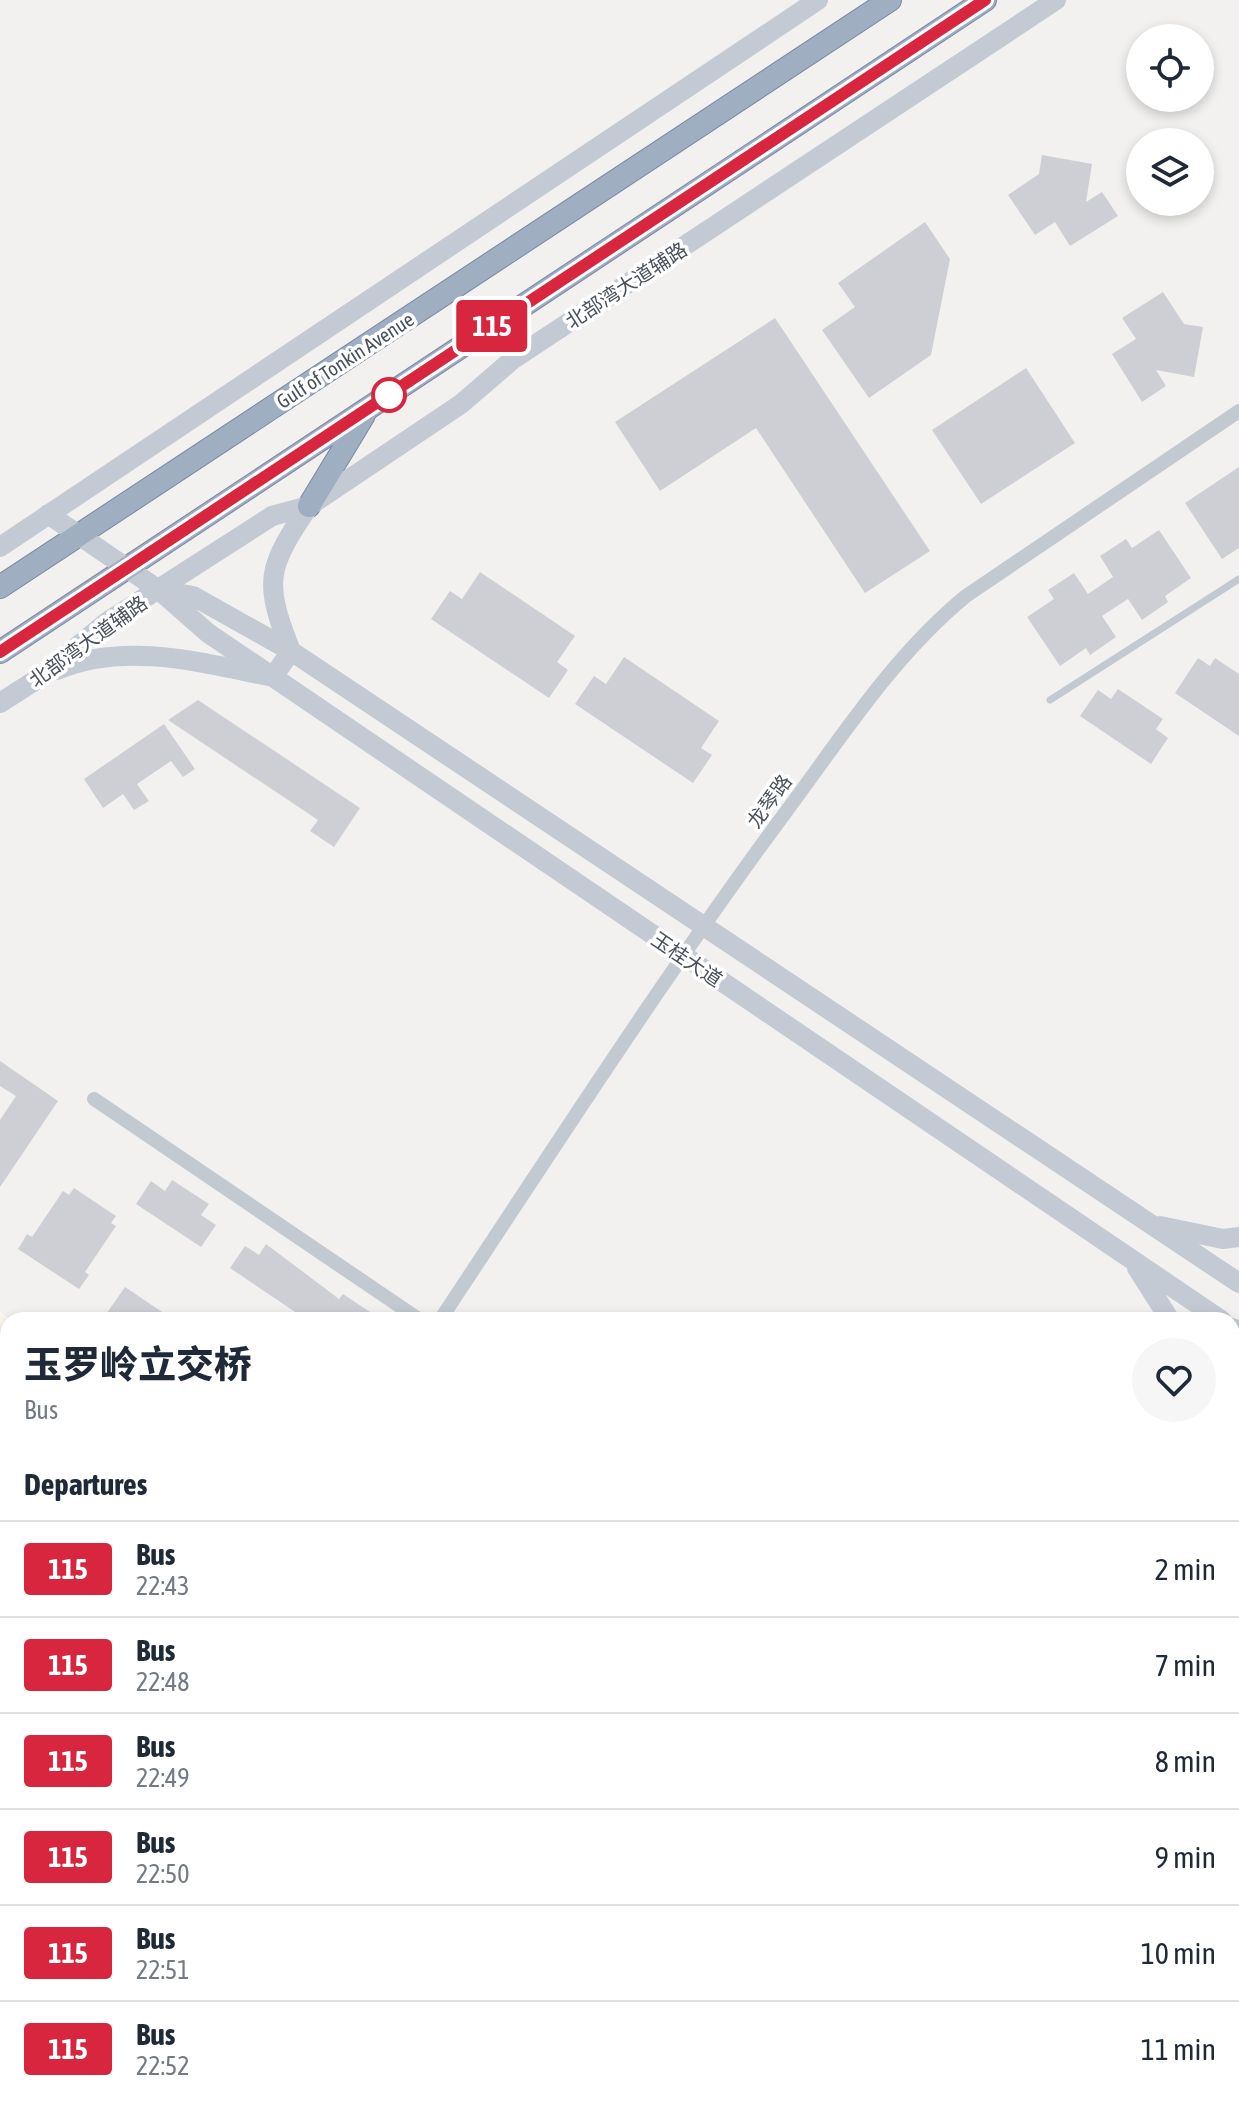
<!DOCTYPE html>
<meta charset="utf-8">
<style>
:root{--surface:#fff;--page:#f6f6f7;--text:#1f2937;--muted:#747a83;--line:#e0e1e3}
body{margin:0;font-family:"Asap Condensed","Noto Sans SC",sans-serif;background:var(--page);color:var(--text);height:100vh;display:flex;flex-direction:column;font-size:30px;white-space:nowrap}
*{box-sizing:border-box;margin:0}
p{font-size:26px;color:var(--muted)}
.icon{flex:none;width:44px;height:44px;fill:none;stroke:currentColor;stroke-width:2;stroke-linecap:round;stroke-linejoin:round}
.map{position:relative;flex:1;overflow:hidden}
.side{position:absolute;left:0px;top:1312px;width:1240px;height:800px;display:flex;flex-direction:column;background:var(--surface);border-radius:24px 24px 0 0;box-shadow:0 4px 12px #0003}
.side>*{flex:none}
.badge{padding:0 16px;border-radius:6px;font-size:28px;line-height:52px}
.buttons{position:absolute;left:1126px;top:24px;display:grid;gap:16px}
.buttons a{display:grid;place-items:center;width:88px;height:88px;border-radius:50%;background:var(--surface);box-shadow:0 4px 12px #0003;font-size:40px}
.map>.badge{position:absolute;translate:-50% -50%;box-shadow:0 0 0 4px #fff}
h2{padding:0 24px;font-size:30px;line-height:72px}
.round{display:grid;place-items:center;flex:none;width:84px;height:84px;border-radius:42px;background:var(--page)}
.headline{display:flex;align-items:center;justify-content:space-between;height:136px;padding:0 24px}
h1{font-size:38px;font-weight:800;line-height:60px}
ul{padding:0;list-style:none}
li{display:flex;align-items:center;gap:24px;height:96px;padding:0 24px;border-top:2px solid var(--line)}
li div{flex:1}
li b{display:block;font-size:30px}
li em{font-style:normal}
li .badge{min-width:88px;font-weight:700;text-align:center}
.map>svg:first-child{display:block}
.commercial{fill:#faf8ec}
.building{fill:#cecfd4}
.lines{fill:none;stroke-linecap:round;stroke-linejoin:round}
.trunk-casing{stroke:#7989a4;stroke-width:24}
.service{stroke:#c3c9d0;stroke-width:7}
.minor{stroke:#c3c9d0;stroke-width:14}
.tertiary{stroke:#c3c9d0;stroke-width:18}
.secondary{stroke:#c3cad4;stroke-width:20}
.trunk{stroke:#a0aec2;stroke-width:22}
.line-casing{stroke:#fff;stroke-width:18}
.line{stroke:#d7263d;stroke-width:12}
.stop-dot{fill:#fff;stroke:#d7263d;stroke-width:4}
.labels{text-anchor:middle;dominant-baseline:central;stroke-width:7;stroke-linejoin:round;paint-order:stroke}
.street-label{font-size:20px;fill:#4a515b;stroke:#fff}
</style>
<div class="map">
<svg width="1239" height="2112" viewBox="0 0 1239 2112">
<rect width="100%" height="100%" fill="#f2f1f0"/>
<!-- commercial -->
<path class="commercial" d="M 0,1312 L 12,1320 L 8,1320 L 8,1730 L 0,1724 Z"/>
<!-- building -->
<path class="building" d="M 1042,155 L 1092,164 L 1086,202 L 1102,192 L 1118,216 L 1070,246 L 1055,222 L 1035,235 L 1008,195 L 1039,174 Z
M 925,222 L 950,259 L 931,355 L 869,398 L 822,330 L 855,307 L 838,283 Z
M 1163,292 L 1184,324 L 1203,327 L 1194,377 L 1156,370 L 1166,386 L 1142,402 L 1112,354 L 1136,339 L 1122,318 Z
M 775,318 L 930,551 L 865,593 L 756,428 L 660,491 L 615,422 Z
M 1026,368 L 1075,443 L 981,504 L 932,430 Z
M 1239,467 L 1239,548 L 1222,559 L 1185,503 Z
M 1159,530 L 1191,578 L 1165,596 L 1168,602 L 1142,620 L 1128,599 L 1102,616 L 1116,637 L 1090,655 L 1086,648 L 1060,666 L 1027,617 L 1054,599 L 1048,590 L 1074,573 L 1088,594 L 1113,577 L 1100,556 L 1126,539 L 1132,548 Z
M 480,572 L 575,636 L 557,662 L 568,670 L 549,698 L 431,619 L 450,591 L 462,599 Z
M 624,657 L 719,721 L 701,748 L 712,755 L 693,783 L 575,704 L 594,676 L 606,684 Z
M 1198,658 L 1210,666 L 1215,658 L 1239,674 L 1239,736 L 1175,693 Z
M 1118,689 L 1163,719 L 1156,729 L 1168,738 L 1151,764 L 1080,716 L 1098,690 L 1111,699 Z
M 198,700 L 360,808 L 334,847 L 310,831 L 318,820 L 168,720 Z
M 164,724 L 195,769 L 183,777 L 171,761 L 137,784 L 149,801 L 134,810 L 123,794 L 103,808 L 84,779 Z
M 0,1061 L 58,1101 L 0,1187 L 0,1120 L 16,1096 L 0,1086 Z
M 172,1180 L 209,1204 L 201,1215 L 216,1225 L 201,1247 L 136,1204 L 151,1181 L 165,1191 Z
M 74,1188 L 116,1216 L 111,1223 L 116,1226 L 85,1272 L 89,1275 L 79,1289 L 18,1249 L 27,1234 L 32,1237 L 63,1191 L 69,1195 Z
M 266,1244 L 339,1299 L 343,1294 L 382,1320 L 307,1320 L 230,1268 L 245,1246 L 259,1255 Z
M 125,1287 L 174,1320 L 102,1320 Z"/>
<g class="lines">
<!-- trunk casing -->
<g class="trunk-casing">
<path id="trunk" d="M 309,506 L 364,415
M 0,587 L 890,0
M 0,652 L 985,0
M 0,1817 L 8,1822
M 0,1876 L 8,1881
M 337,2104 L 348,2112
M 426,2104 L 437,2112"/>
</g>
<!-- service -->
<path class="service" d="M 1050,700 L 1239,579
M 1232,1532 L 1239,1521
M 4,2013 L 8,2016
M 138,2104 L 150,2112"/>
<!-- minor -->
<path class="minor" d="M 94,1099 L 420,1320
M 440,1320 C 554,1148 665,975 788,809 C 843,735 894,655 966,596 L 1239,411"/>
<!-- tertiary -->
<path class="tertiary" d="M 1232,1404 L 1239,1394
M 0,1781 L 8,1786
M 0,1911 L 8,1916
M 285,2104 L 297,2112
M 477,2104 L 488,2112
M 752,2112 L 758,2104"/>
<!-- secondary -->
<path class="secondary" d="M 48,514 L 159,590 L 208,633 L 1221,1320
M 0,547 L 818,0
M 159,590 L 193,596 L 291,651 L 1239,1283
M 291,651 C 263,581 267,568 309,506
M 57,670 C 126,641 203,663 273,677 L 291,651
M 0,703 L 39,678 L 107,622 L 272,516 L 309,506 L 461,404 L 512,360 L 1056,0
M 1160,1226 L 1223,1239 L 1239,1237
M 1137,1268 L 1170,1320
M 1232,1328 L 1239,1332"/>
<!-- trunk -->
<use href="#trunk" class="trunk"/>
</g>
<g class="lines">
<!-- line casing -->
<g class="line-casing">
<path id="line" d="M 0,652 L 985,0"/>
</g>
<!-- line -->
<use href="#line" class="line"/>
</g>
<!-- markers -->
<circle class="stop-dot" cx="389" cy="395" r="16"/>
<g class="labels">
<!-- street labels -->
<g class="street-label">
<text transform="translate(626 285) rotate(-33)">北部湾大道辅路</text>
<text transform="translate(345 360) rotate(-33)">Gulf of Tonkin Avenue</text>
<text transform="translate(88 641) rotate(-36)">北部湾大道辅路</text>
<text transform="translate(769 801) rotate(-54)">龙琴路</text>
<text transform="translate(687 959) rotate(34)">玉桂大道</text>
</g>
</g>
</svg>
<div class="buttons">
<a><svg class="icon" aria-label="locate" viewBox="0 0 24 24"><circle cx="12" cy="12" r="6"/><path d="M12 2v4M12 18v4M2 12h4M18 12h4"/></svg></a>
<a><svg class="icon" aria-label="layers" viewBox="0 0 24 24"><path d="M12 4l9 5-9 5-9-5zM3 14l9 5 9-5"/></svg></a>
</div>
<b class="badge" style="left:492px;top:326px;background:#d7263d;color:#fff">115</b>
<section class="side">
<div class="headline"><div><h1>玉罗岭立交桥</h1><p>Bus</p></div><a class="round"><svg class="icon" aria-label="heart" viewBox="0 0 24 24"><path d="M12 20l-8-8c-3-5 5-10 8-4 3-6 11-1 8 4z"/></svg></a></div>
<h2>Departures</h2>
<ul>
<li><span class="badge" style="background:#d7263d;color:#fff">115</span><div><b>Bus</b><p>22:43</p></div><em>2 min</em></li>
<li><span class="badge" style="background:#d7263d;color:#fff">115</span><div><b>Bus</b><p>22:48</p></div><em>7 min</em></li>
<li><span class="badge" style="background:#d7263d;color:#fff">115</span><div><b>Bus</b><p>22:49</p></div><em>8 min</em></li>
<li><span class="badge" style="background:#d7263d;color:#fff">115</span><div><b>Bus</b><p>22:50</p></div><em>9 min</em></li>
<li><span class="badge" style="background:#d7263d;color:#fff">115</span><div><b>Bus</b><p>22:51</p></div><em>10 min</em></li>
<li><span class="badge" style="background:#d7263d;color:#fff">115</span><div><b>Bus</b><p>22:52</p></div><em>11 min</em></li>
</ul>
</section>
</div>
